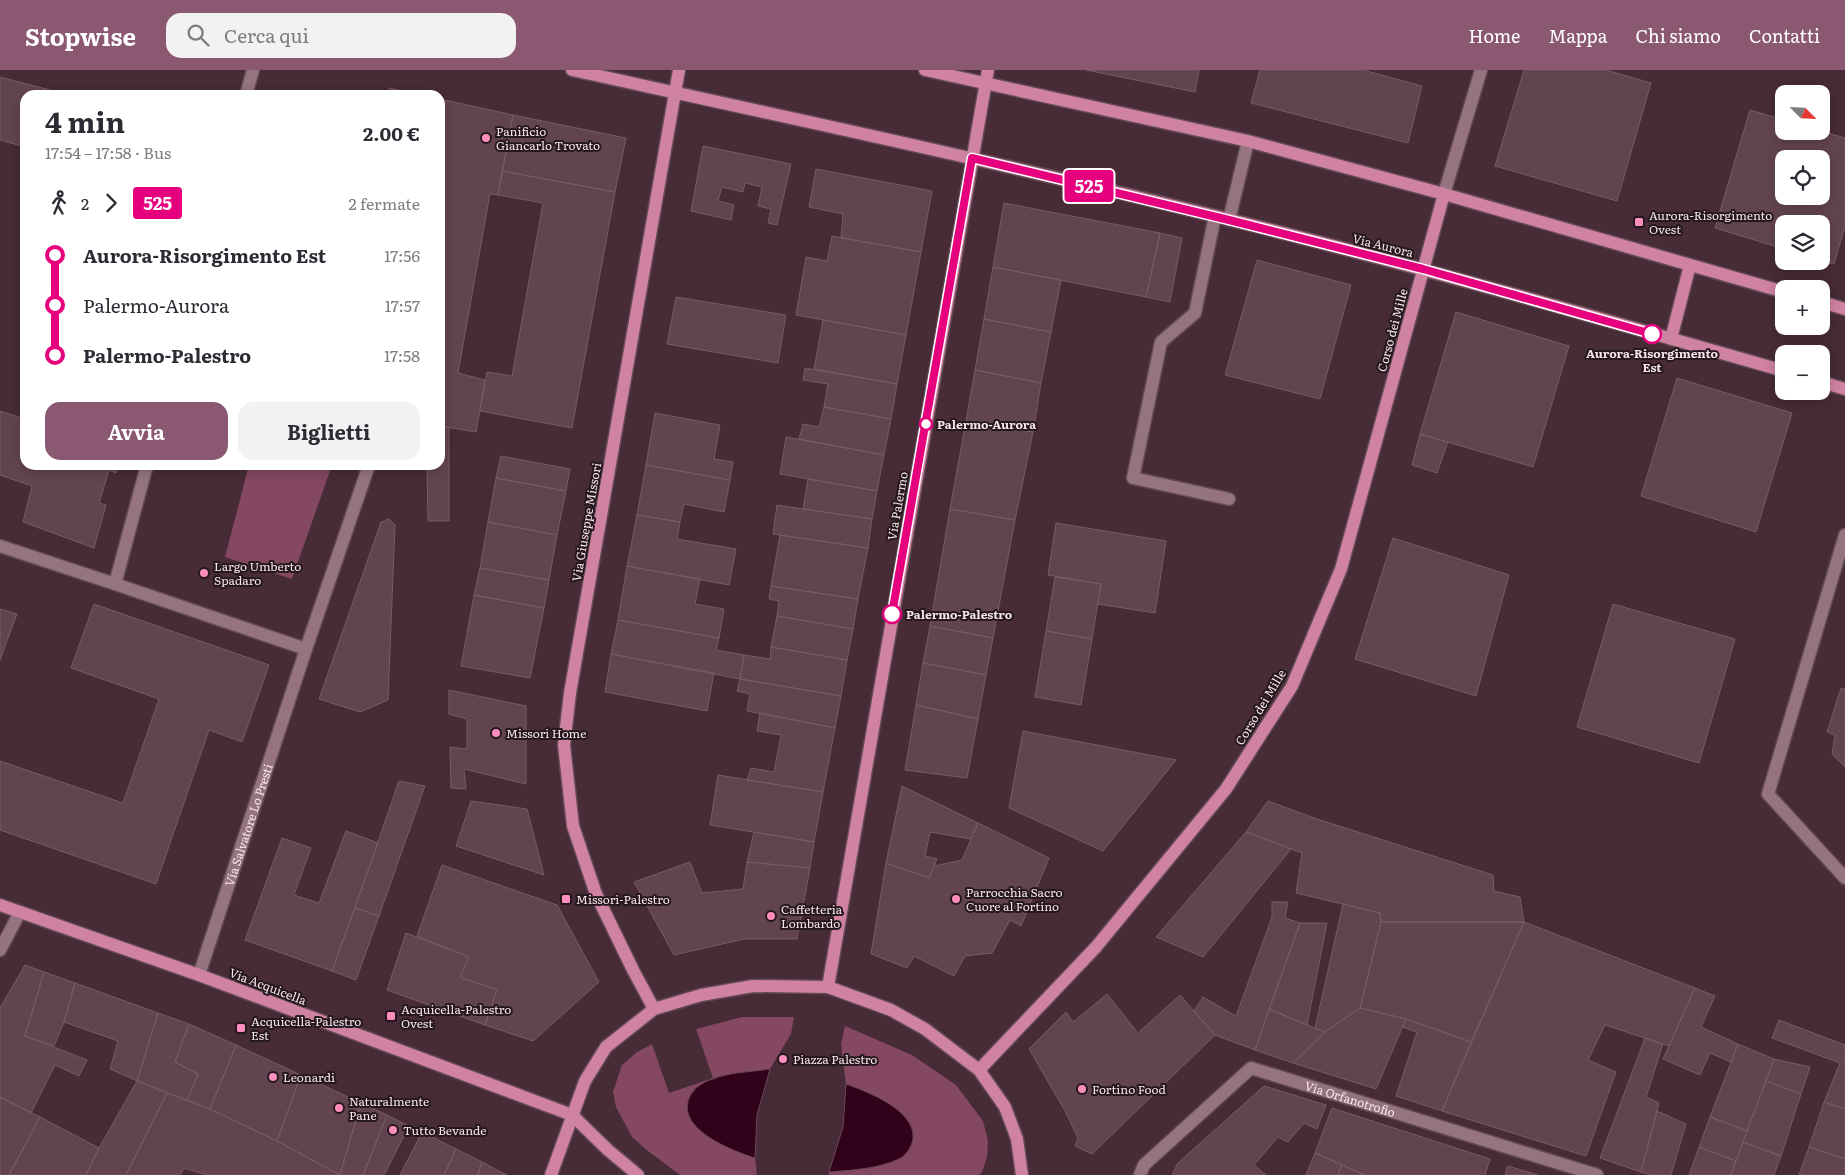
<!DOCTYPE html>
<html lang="it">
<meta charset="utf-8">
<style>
:root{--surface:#fff;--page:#f2f2f3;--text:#2b2b33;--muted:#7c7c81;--accent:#8a5871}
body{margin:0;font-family:Literata,serif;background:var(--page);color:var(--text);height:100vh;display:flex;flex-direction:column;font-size:19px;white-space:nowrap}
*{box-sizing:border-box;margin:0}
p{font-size:16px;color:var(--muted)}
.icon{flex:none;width:28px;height:28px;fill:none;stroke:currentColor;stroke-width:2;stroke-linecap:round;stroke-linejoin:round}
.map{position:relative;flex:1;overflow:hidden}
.side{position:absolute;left:20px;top:20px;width:425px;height:380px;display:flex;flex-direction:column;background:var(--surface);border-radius:15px;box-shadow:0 2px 12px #0003}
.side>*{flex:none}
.badge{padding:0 10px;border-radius:4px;font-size:18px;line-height:32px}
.needle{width:32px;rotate:114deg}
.tools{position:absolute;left:1775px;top:15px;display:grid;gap:10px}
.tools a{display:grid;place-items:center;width:55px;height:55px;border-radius:10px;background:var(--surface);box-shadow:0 2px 12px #0003;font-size:25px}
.map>.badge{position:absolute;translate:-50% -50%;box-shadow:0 0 0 2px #fff}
.legs{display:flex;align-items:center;gap:8px;height:55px;padding:0 25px;font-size:16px}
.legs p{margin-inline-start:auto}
.head{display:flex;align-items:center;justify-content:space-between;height:85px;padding:0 25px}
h1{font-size:28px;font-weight:700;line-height:38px}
.cta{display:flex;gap:10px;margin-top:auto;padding:10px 25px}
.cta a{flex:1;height:58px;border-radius:15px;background:var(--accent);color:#fff;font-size:20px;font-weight:700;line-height:58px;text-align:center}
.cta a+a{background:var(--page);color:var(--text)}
ul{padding:0 25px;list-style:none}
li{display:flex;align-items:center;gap:18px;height:50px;font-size:19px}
li i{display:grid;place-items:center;width:8px;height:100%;margin:0 6px;background:currentColor}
li i::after{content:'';width:12px;height:12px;margin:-6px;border:4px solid;border-radius:50%;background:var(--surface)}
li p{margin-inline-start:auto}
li:first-child i{background:linear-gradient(#0000 50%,currentColor 0)}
li:last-child i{background:linear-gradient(currentColor 50%,#0000 0)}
header{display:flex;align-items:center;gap:30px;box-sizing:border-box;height:70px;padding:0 25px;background:var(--accent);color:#fff}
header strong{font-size:24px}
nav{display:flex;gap:28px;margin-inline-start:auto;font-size:18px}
.search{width:350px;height:45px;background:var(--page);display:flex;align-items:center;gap:12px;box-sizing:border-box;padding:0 18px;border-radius:15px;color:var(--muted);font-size:19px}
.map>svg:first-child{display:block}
.green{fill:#854861}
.water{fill:#31021a;stroke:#6c4659}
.building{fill:#624450;stroke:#795a66;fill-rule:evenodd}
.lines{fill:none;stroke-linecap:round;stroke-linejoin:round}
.minor-casing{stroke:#624953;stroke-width:15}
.major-casing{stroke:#624953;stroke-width:15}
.minor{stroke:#957480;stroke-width:12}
.major{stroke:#d082a2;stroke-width:12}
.line-1-casing{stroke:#fff;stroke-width:11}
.line-1{stroke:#e6007e;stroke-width:8}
.poi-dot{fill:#fe8ebd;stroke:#25181d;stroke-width:2}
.stop-1-dot{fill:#fff;stroke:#e6007e;stroke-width:2.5}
.labels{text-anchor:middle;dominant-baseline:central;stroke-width:4;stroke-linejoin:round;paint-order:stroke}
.poi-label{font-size:12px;fill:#f7e4eb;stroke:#25181d;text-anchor:start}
.street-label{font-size:12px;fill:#f7e4eb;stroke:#25181d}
.stop-label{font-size:12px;font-weight:bold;fill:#f7e4eb;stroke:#25181d;text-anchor:start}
</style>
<header>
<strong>Stopwise</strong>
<div class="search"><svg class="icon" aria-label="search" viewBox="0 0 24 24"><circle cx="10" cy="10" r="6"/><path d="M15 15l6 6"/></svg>Cerca qui</div>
<nav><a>Home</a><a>Mappa</a><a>Chi siamo</a><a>Contatti</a></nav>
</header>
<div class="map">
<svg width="1845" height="1105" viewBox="0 0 1845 1105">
<rect width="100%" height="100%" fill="#472b36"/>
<!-- green -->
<path class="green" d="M 249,395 L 332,395 L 292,509 L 225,487 Z
M 742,947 L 794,947 L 791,964 L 770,999 C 745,1003 705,1002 690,1025 L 696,1057 C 713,1071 733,1081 755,1088 L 757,1105 L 680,1105 L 648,1081 L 632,1067 L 616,1037 L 613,1022 L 622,995 L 637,982 L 652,974 L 669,1023 L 713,1008 L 696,959 Z
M 845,956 L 912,985 L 956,1015 L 983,1051 L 988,1071 L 987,1087 L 982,1102 L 979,1105 L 828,1105 L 829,1102 C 847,1100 895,1098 906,1083 C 910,1078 911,1067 913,1060 C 906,1037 866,1022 846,1014 L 841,974 Z"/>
<!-- water -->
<path class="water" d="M 770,999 L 757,1045 L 755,1088 C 733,1081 680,1061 688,1031 C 691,1020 702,1012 713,1009 C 730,1002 751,1002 770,999 Z
M 846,1014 C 868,1022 916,1040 913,1069 C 912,1076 907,1084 901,1088 C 879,1099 853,1100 829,1102 L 843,1057 Z"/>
<!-- building -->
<path class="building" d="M 1086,0 L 1199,0 L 1195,22 Z
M 1260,0 L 1363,0 L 1422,16 L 1408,73 L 1251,33 Z
M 1524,0 L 1606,0 L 1651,13 L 1617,131 L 1495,96 Z
M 0,7 L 69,25 L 25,25 L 25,77 L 0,70 Z
M 389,18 L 421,25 L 390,25 Z
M 440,29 L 513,45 L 498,125 L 490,124 L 458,303 L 485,310 L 476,362 L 440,356 Z
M 1750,40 L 1784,50 L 1784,61 L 1821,61 L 1845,68 L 1845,156 L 1834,194 L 1821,190 L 1821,154 L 1784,154 L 1784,179 L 1715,158 ZM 1784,89 L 1821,89 L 1821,126 L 1784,126 Z
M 513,45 L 626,68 L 615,122 L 502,101 Z
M 703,76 L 791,94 L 777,155 L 768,153 L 771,139 L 758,136 L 762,117 L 745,113 L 743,122 L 722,117 L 718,131 L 734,135 L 731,150 L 691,141 Z
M 816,99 L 932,121 L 921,182 L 841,168 L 843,144 L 809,137 Z
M 502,101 L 615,122 L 572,358 L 480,341 L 487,302 L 512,306 L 543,133 L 498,125 Z
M 1004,133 L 1160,163 L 1146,227 L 993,197 Z
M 1160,163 L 1182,168 L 1170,232 L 1146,227 Z
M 832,166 L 921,182 L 906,265 L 796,245 L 806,187 L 827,191 Z
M 1257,190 L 1351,215 L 1320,329 L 1225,305 Z
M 993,197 L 1061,210 L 1051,262 L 984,249 Z
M 676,227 L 786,245 L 778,293 L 667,274 Z
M 1456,242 L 1569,276 L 1533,397 L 1420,364 Z
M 984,249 L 1051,262 L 1041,313 L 975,300 Z
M 823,250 L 906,265 L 897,314 L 814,299 Z
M 805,298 L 897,314 L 891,349 L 824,337 L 828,314 L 803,310 Z
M 975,300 L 1041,313 L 1033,362 L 966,351 Z
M 1677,308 L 1792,343 L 1756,462 L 1641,426 Z
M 824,337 L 891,349 L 884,385 L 799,369 L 803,354 L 819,357 Z
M 0,341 L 25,349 L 25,395 L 118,395 L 116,403 L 109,400 L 99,433 L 106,435 L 94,478 L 23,452 L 32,416 L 0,405 Z
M 655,343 L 720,355 L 714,389 L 733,392 L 730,410 L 646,395 Z
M 966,351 L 1033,362 L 1015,450 L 950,439 Z
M 440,356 L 449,357 L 449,451 L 428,451 L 427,395 L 440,395 Z
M 1420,364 L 1448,372 L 1437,403 L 1412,395 Z
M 786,367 L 884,385 L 877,421 L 780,404 Z
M 501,386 L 570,399 L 566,421 L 496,408 Z
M 646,395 L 730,410 L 724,442 L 684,434 L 680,452 L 637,445 Z
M 496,408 L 566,421 L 557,465 L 488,452 Z
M 808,409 L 877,421 L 872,449 L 803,439 Z
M 777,435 L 872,449 L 868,478 L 773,464 Z
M 950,439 L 1015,450 L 993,568 L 930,556 Z
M 637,445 L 680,452 L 677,469 L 736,479 L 729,515 L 627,496 Z
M 389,449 L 395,455 L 388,630 L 360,642 L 319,629 L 381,452 Z
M 488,452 L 557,465 L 549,510 L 480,498 Z
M 1056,453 L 1166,471 L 1155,543 L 1098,534 L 1101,514 L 1048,505 Z
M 780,465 L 868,478 L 858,529 L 771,516 Z
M 1393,468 L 1509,505 L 1476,626 L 1355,589 Z
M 627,496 L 700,509 L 695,534 L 724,539 L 719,568 L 618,550 Z
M 480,498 L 549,510 L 544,538 L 474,525 Z
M 1055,507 L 1101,514 L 1092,569 L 1046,561 Z
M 771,516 L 858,529 L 853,559 L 777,546 L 779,531 L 769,529 Z
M 474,525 L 544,538 L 530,608 L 461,596 Z
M 94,534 L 269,595 L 242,672 L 209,660 L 156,814 L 0,760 L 0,691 L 123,733 L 159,629 L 71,598 Z
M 1613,534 L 1735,569 L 1699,693 L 1577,657 Z
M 0,539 L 17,544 L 0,590 Z
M 777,546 L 853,559 L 847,590 L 771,577 Z
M 618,550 L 719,568 L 716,580 L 744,585 L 740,609 L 611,584 Z
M 930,556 L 993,568 L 986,605 L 923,593 Z
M 1046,561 L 1092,569 L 1081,635 L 1035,627 Z
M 771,577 L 847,590 L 841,626 L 740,609 L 744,585 L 770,589 Z
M 611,584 L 714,603 L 707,641 L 605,622 Z
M 923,593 L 986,605 L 978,649 L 916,635 Z
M 740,609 L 841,626 L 835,658 L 747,641 L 750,624 L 737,621 Z
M 1841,618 L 1845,619 L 1845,697 L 1832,684 L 1835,665 L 1827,662 Z
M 449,620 L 526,636 L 526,714 L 464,699 L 466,719 L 451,718 L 450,677 L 467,679 L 467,649 L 449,644 Z
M 916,635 L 978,649 L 967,708 L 905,700 Z
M 760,643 L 835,658 L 823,722 L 747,710 L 751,698 L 774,702 L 781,665 L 757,661 Z
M 1023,661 L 1176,690 L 1103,781 L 1009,738 Z
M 718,705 L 823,722 L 814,772 L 710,755 Z
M 399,711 L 425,716 L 379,846 L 355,838 Z
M 902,716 L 978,753 L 971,769 L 930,762 L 925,786 L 937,789 L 929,808 L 886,793 Z
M 471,731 L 527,739 L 544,805 L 456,776 Z
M 1268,731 L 1317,749 L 1493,805 L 1494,821 L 1520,827 L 1524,852 L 1381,852 L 1380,843 L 1296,823 L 1302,783 L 1246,762 Z
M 978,753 L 1049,788 L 1021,856 L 1010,850 L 992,883 L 965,886 L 954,906 L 914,886 L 907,898 L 871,884 L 886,793 L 929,808 L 934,796 L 962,790 Z
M 346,761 L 378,773 L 332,901 L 245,870 L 282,768 L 311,778 L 294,825 L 319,833 Z
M 754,762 L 814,772 L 810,798 L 747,792 Z
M 1246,762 L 1291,779 L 1203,887 L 1156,867 Z
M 690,792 L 702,823 L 743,819 L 747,792 L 810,798 L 797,869 L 744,869 L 674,885 L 634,812 Z
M 442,795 L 557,835 L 599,912 L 533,971 L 485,955 L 497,920 L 460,907 L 469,887 L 417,866 Z
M 1272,832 L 1288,832 L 1285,848 L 1300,853 L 1255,980 L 1215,965 L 1194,941 L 1203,927 L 1236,946 L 1272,847 Z
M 1343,834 L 1380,843 L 1381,852 L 1360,938 L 1325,962 L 1315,958 Z
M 355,838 L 379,846 L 356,910 L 332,901 Z
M 1381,852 L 1524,852 L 1471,972 L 1406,949 L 1360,938 Z
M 1524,852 L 1695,918 L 1669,976 L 1605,955 L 1588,990 L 1616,1002 L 1586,1086 L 1442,1041 Z
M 1300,853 L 1327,853 L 1307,955 L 1269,939 Z
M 406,863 L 469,887 L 460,907 L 497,920 L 485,955 L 387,920 Z
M 25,895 L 44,902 L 25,966 L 87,990 L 79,1006 L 55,995 L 31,1043 L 0,1027 L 0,938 Z
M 44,902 L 75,913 L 64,952 L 54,976 L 25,966 Z
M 75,913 L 158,943 L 137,1011 L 110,999 L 118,971 L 64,952 Z
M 1695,918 L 1715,926 L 1701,957 L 1738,974 L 1731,992 L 1710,983 L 1700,1005 L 1663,989 Z
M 1107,924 L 1138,963 L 1180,925 L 1215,965 L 1092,1084 L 1075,1076 L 1078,1068 L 1064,1039 L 1029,979 L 1066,942 L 1073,952 Z
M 1360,938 L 1406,949 L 1376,1019 L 1293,993 L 1325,962 Z
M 1269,939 L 1315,958 L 1325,962 L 1293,993 L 1255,980 Z
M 158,943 L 189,954 L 175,992 L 198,1004 L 187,1030 L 137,1011 Z
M 1406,949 L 1471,972 L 1442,1041 L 1396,1026 L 1417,962 L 1402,957 Z
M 1779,950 L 1845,975 L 1845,1039 L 1824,1032 L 1840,993 L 1772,968 Z
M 189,954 L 236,975 L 210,1039 L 187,1030 L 198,1004 L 175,992 Z
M 1645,968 L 1663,974 L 1646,1027 L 1659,1033 L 1641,1102 L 1600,1088 Z
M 1738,974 L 1774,989 L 1747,1061 L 1710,1047 Z
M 236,975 L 301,1005 L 277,1071 L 210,1039 Z
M 1774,989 L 1810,997 L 1801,1024 L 1766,1011 Z
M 301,1005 L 361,1033 L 340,1105 L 277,1071 Z
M 137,1011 L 167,1023 L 126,1105 L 86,1105 L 99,1078 Z
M 1766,1011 L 1801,1024 L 1781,1086 L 1743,1072 Z
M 1264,1016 L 1326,1035 L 1317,1059 L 1304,1053 L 1288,1072 L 1278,1067 L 1254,1095 L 1266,1105 L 1172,1105 L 1178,1093 Z
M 167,1023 L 210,1039 L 277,1071 L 340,1105 L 206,1105 L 184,1098 L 180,1105 L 126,1105 Z
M 0,1027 L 40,1047 L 9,1105 L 0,1105 Z
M 1824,1032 L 1845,1039 L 1845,1089 L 1809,1077 Z
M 361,1033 L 387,1045 L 363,1105 L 340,1105 Z
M 1332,1038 L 1490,1089 L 1485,1105 L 1365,1105 L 1315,1083 Z
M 1657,1041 L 1686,1054 L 1671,1105 L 1651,1105 L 1641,1102 Z
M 387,1045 L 409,1056 L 384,1105 L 363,1105 Z
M 40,1047 L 99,1078 L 86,1105 L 9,1105 Z
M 1710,1047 L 1747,1061 L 1736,1091 L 1699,1077 Z
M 422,1062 L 456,1079 L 444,1105 L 400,1105 Z
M 1743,1072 L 1781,1086 L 1774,1105 L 1731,1105 Z
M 1699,1077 L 1736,1091 L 1731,1105 L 1689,1105 Z
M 1809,1077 L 1845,1089 L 1845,1105 L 1799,1105 Z
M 456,1079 L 482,1092 L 478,1105 L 444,1105 Z
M 1315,1083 L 1342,1095 L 1338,1105 L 1306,1105 Z
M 482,1092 L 497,1100 L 507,1105 L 478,1105 Z
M 1342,1095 L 1365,1105 L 1338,1105 Z
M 1508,1096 L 1538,1105 L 1505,1105 Z"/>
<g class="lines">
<!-- minor casing -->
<g class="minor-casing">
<g id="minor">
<path d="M 246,25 L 253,0"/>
<path d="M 1444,124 L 1481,0"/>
<path d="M 1215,146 L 1195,243 L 1161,272 L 1133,408 L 1229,429"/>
<path d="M 1229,150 L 1248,71"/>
<path d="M 147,395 L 115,514 L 306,579 L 369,395"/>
<path d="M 1845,465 L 1768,724 L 1845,808"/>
<path d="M 0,476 L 115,514"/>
<path d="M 0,880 L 20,842"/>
<path id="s1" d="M 199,905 L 306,579"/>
<path id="s2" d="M 1140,1105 L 1144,1095 L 1251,998 L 1597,1105"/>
</g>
</g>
<!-- major casing -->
<g class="major-casing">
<path id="major" d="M 572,0 C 791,48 1010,95 1227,149 C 1414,195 1599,248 1784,301
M 925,0 L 1248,71 L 1444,124 L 1784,222
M 1821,232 L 1845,239
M 1671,269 L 1690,195
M 1821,312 L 1845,319
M 0,835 L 199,905 L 572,1045 L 608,1080 L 638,1105
M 828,917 L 988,0
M 654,939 L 633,900 L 596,824 L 573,756 L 564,675 L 570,623 L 679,0
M 979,1000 L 1096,877 L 1226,719 L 1292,616 L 1341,499 L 1444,124
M 551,1105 L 585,1011 L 606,977 L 654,939 L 701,925 L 753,916 L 828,917 L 891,940 L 925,959 L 979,1000 L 1005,1037 L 1017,1069 L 1022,1105"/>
</g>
<!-- minor -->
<use href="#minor" class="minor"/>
<!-- major -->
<use href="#major" class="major"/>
</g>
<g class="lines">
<!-- line-1 casing -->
<g class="line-1-casing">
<path id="line-1" d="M 892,544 L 972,88 L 1229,150 L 1423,199 L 1652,264"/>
</g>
<!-- line-1 -->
<use href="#line-1" class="line-1"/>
</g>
<!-- markers -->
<g class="poi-dot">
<circle cx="486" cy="68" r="5"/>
<rect x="1634" y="147" width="10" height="10" rx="2.5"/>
<circle cx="204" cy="503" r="5"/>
<circle cx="496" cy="663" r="5"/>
<rect x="561" y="824" width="10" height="10" rx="2.5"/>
<circle cx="956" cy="829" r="5"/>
<circle cx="771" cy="846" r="5"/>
<rect x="386" y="941" width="10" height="10" rx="2.5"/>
<rect x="236" y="953" width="10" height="10" rx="2.5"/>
<circle cx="783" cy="989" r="5"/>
<circle cx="273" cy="1007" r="5"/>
<circle cx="1082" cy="1019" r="5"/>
<circle cx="339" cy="1038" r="5"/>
<circle cx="393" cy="1060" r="5"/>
</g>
<g class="stop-1-dot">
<circle cx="1652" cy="264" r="9"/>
<circle cx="926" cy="354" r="6"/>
<circle cx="892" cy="544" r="9"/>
</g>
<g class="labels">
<!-- poi labels -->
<g class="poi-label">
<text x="496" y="61">Panificio<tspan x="496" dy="14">Giancarlo Trovato</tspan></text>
<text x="1649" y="145">Aurora-Risorgimento<tspan x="1649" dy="14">Ovest</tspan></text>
<text x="214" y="496">Largo Umberto<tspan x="214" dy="14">Spadaro</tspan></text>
<text x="506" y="663">Missori Home</text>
<text x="966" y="822">Parrocchia Sacro<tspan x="966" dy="14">Cuore al Fortino</tspan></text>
<text x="576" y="829">Missori-Palestro</text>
<text x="781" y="839">Caffetteria<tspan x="781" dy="14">Lombardo</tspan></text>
<text x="401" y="939">Acquicella-Palestro<tspan x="401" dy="14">Ovest</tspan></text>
<text x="251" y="951">Acquicella-Palestro<tspan x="251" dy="14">Est</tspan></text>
<text x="793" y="989">Piazza Palestro</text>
<text x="283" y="1007">Leonardi</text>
<text x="1092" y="1019">Fortino Food</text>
<text x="349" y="1031">Naturalmente<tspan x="349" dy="14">Pane</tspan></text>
<text x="403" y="1060">Tutto Bevande</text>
</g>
<!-- street labels -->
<g class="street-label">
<text transform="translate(1383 175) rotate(14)">Via Aurora</text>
<text transform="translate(1392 260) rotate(-75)">Corso dei Mille</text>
<text transform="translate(897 436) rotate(-80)">Via Palermo</text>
<text transform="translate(586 452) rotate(-80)">Via Giuseppe Missori</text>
<text transform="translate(1260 637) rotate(-59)">Corso dei Mille</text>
<text stroke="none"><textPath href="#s1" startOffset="158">Via Salvatore Lo Presti</textPath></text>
<text transform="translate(268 916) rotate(21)">Via Acquicella</text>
<text stroke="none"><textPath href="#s2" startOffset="259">Via Orfanotrofio</textPath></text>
</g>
<!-- stop labels -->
<g class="stop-label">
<text x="1652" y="283" text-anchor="middle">Aurora-Risorgimento<tspan x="1652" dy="14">Est</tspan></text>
<text x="937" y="354">Palermo-Aurora</text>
<text x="906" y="544">Palermo-Palestro</text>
</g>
</g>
</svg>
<div class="tools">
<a><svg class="needle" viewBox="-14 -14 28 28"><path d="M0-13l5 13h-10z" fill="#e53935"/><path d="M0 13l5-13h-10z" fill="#7c7c81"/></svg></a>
<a><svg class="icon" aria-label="locate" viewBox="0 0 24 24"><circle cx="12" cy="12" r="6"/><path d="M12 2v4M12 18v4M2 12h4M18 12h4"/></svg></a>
<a><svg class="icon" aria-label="layers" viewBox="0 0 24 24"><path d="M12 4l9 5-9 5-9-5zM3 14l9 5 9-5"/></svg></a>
<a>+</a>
<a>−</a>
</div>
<b class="badge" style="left:1089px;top:116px;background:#e6007e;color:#fff">525</b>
<section class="side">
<div class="head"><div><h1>4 min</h1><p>17:54 – 17:58 · Bus</p></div><b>2.00 €</b></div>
<div class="legs"><svg class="icon" aria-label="walk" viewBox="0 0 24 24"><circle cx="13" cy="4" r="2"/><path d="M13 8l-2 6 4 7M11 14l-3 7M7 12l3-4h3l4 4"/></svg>2<svg class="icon" aria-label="forward" viewBox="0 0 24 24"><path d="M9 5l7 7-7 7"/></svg><b class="badge" style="background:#e6007e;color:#fff">525</b><p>2 fermate</p></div>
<ul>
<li><i style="color:#e6007e"></i><b>Aurora-Risorgimento Est</b><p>17:56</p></li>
<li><i style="color:#e6007e"></i><span>Palermo-Aurora</span><p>17:57</p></li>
<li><i style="color:#e6007e"></i><b>Palermo-Palestro</b><p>17:58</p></li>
</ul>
<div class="cta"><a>Avvia</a><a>Biglietti</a></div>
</section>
</div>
